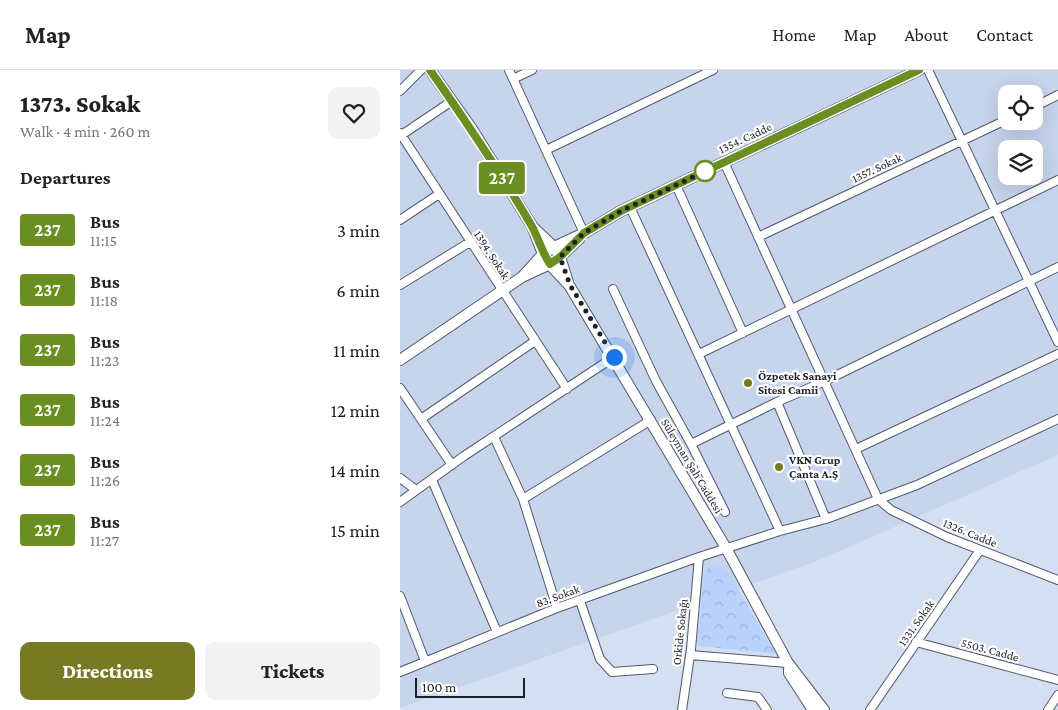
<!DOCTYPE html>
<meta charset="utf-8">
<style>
:root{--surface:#fff;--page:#f2f2f2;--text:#222;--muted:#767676;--line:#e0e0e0;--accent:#777a22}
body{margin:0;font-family:"Crimson Pro",serif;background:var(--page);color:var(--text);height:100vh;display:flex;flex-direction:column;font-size:19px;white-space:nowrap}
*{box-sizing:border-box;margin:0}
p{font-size:16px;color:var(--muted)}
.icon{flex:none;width:28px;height:28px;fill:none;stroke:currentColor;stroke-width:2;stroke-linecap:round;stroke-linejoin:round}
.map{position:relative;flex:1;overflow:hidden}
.details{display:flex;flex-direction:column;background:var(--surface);width:400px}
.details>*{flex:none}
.badge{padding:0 10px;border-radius:4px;font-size:18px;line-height:32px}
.controls{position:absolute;left:598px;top:15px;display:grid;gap:10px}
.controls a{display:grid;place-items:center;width:45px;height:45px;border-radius:10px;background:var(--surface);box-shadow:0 5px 20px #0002;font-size:25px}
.scale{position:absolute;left:15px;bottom:12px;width:110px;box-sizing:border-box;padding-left:5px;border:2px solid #1c2027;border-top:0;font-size:14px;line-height:18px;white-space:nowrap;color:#1c2027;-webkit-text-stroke:4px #fff;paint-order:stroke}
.you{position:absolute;width:25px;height:25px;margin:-12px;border:4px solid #fff;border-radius:50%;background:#1a73e8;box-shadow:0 0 0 8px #1a73e833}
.map>.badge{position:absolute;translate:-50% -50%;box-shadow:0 0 0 2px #fff}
h2{padding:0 20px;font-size:19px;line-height:45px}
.round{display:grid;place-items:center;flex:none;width:52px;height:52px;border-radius:10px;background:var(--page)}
.headline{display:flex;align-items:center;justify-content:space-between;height:85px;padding:0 20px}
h1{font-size:24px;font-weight:800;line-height:38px}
.cta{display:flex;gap:10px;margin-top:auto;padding:10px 20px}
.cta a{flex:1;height:58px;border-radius:10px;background:var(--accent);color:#fff;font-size:20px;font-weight:800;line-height:58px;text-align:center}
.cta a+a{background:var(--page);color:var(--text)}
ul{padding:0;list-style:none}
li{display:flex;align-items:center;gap:15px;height:60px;padding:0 20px}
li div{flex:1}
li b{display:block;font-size:19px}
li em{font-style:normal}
li .badge{min-width:55px;font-weight:700;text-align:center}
header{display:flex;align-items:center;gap:30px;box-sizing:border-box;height:70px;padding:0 25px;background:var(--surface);border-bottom:1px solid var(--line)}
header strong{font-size:24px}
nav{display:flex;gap:28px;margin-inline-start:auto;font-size:18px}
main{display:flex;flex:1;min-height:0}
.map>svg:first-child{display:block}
.built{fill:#c6d4ec;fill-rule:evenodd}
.park{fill:url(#park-crowns)}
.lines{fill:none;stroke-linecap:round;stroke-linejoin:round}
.minor-casing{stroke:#515a6a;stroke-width:10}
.major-casing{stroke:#515a6a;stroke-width:12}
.minor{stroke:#fff;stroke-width:8}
.major{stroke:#fff;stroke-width:10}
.line-casing{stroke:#fff;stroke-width:11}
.line{stroke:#6b8e23;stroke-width:8}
.walk{stroke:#1c2027;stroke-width:5;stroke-dasharray:0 9}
.stop-dot{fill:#fff;stroke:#6b8e23;stroke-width:2.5}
.poi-dot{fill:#777a22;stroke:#fff;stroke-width:2}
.labels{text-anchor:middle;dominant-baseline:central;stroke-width:4.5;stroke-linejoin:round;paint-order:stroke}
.street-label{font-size:12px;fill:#1c2027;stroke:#fff}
.poi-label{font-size:12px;font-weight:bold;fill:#1c2027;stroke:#fff;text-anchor:start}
</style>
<header>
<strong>Map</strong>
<nav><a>Home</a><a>Map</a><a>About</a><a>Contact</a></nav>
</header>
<main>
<section class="details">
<div class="headline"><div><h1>1373. Sokak</h1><p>Walk · 4 min · 260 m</p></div><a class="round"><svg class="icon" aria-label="heart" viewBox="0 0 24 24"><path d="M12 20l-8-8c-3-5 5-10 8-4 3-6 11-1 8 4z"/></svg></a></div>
<h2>Departures</h2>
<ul>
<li><span class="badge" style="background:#6b8e23;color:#fff">237</span><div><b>Bus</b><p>11:15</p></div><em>3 min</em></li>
<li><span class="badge" style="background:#6b8e23;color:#fff">237</span><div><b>Bus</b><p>11:18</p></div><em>6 min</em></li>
<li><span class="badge" style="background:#6b8e23;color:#fff">237</span><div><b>Bus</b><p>11:23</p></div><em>11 min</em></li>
<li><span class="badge" style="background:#6b8e23;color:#fff">237</span><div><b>Bus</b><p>11:24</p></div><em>12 min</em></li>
<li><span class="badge" style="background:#6b8e23;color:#fff">237</span><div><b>Bus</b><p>11:26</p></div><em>14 min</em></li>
<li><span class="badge" style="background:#6b8e23;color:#fff">237</span><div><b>Bus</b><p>11:27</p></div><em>15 min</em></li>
</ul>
<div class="cta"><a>Directions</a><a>Tickets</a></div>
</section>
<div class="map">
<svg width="658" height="640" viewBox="0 0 658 640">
<defs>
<pattern id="park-crowns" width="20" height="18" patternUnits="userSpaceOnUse" patternTransform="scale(1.25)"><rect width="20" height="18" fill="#b9d2fd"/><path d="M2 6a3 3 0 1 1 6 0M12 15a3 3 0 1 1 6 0" fill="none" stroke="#9eb4d9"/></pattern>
</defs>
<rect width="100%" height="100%" fill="#d4dff1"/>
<!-- built -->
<path class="built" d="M 0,0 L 658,0 L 658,385 L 417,491 L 0,638 ZM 606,24 L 634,24 L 634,51 L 606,51 ZM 606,79 L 634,79 L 634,106 L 606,106 Z"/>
<!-- park -->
<path class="park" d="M 315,495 C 323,496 326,500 331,507 L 376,584 L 299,576 L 297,572 L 304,504 L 309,497 Z"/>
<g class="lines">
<!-- minor casing -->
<g class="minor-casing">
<path id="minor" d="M 109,0 L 184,163
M 528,0 L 658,272
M 113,9 L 132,0
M 0,21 L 21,0
M 634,37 L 658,25
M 0,63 L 167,319
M 0,66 L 52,31
M 146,80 L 313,0
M 324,92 L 478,429 L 491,440 L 547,467 L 658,510
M 276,115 L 343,263
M 230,137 L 380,461
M 0,150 L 39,124
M 358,167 L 606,50
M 0,215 L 70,172
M 213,219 L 256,311 L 291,374 L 325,442
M 299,284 L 658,110
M 0,318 L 52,395
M 377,332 L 426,449
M 21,349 L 135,271
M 94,367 L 123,429 L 157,538
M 291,374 L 377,332 L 425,311 L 658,197
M 456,379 L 658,284
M 0,408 L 16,420
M 32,410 L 97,562
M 123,429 L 251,350
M 0,432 L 64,386 L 214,287
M 0,526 L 25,591
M 180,531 L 200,589 L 212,602 L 253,599
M 516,572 L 658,610
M 290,585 L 388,593
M 0,602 L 157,538 L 299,487 L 380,461 L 426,449 L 517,415 L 658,349
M 327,623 L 358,627 L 367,640
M 282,640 L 291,579 L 299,487
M 470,640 L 580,480
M 648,640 L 658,625"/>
</g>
<!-- major casing -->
<g class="major-casing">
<path id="major" d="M 30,0 L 72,59 L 132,156 L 143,184 L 151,196 L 169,215 L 326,478 L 388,593 L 424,640
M 134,158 L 154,177 L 160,187 L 168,212
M 122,207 L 143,184 L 154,177 L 184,163 L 221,141 L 519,0
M 0,290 L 122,207 L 150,194 L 160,187 L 179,169
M 389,599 L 389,603 L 413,640"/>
</g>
<!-- minor -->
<use href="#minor" class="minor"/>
<!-- major -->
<use href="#major" class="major"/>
</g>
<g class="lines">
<!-- line casing -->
<g class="line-casing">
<path id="line" d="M 30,0 C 65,50 99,100 130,153 C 138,166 141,181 150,194 L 160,187 L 184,163 L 221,141 L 519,0"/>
</g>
<!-- line -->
<use href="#line" class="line"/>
<!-- walk -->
<path class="walk" d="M 214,287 L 170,215 L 160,187 L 184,163 L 221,141 L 308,100 L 305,101"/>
</g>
<!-- markers -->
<circle class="stop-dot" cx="305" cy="101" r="10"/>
<g class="poi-dot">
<circle cx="348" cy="313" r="5"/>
<circle cx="379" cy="397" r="5"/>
</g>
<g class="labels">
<!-- street labels -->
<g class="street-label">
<text transform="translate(345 68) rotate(-25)">1354. Cadde</text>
<text transform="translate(477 98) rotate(-25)">1357. Sokak</text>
<text transform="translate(92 185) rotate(57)">1394. Sokak</text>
<text transform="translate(292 396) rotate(59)">Süleyman Şah Caddesi</text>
<text transform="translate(570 463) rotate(22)">1326. Cadde</text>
<text transform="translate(158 526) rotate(-20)">83. Sokak</text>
<text transform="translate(516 553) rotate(-55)">1331. Sokak</text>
<text transform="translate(280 562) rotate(-84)">Orkide Sokağı</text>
<text transform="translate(590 580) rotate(15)">5503. Cadde</text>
</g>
<!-- poi labels -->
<g class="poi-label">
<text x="358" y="306">Özpetek Sanayi<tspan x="358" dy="14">Sitesi Camii</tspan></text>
<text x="389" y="390">VKN Grup<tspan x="389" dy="14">Çanta A.Ş</tspan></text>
</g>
</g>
</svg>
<div class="controls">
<a><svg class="icon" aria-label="locate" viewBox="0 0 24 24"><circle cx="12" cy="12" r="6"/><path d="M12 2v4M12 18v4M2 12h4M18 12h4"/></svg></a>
<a><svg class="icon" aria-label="layers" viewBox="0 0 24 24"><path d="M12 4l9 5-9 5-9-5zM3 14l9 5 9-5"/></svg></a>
</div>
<div class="scale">100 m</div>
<div class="you" style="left:214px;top:287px"></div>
<b class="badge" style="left:102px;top:108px;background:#6b8e23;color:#fff">237</b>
</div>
</main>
